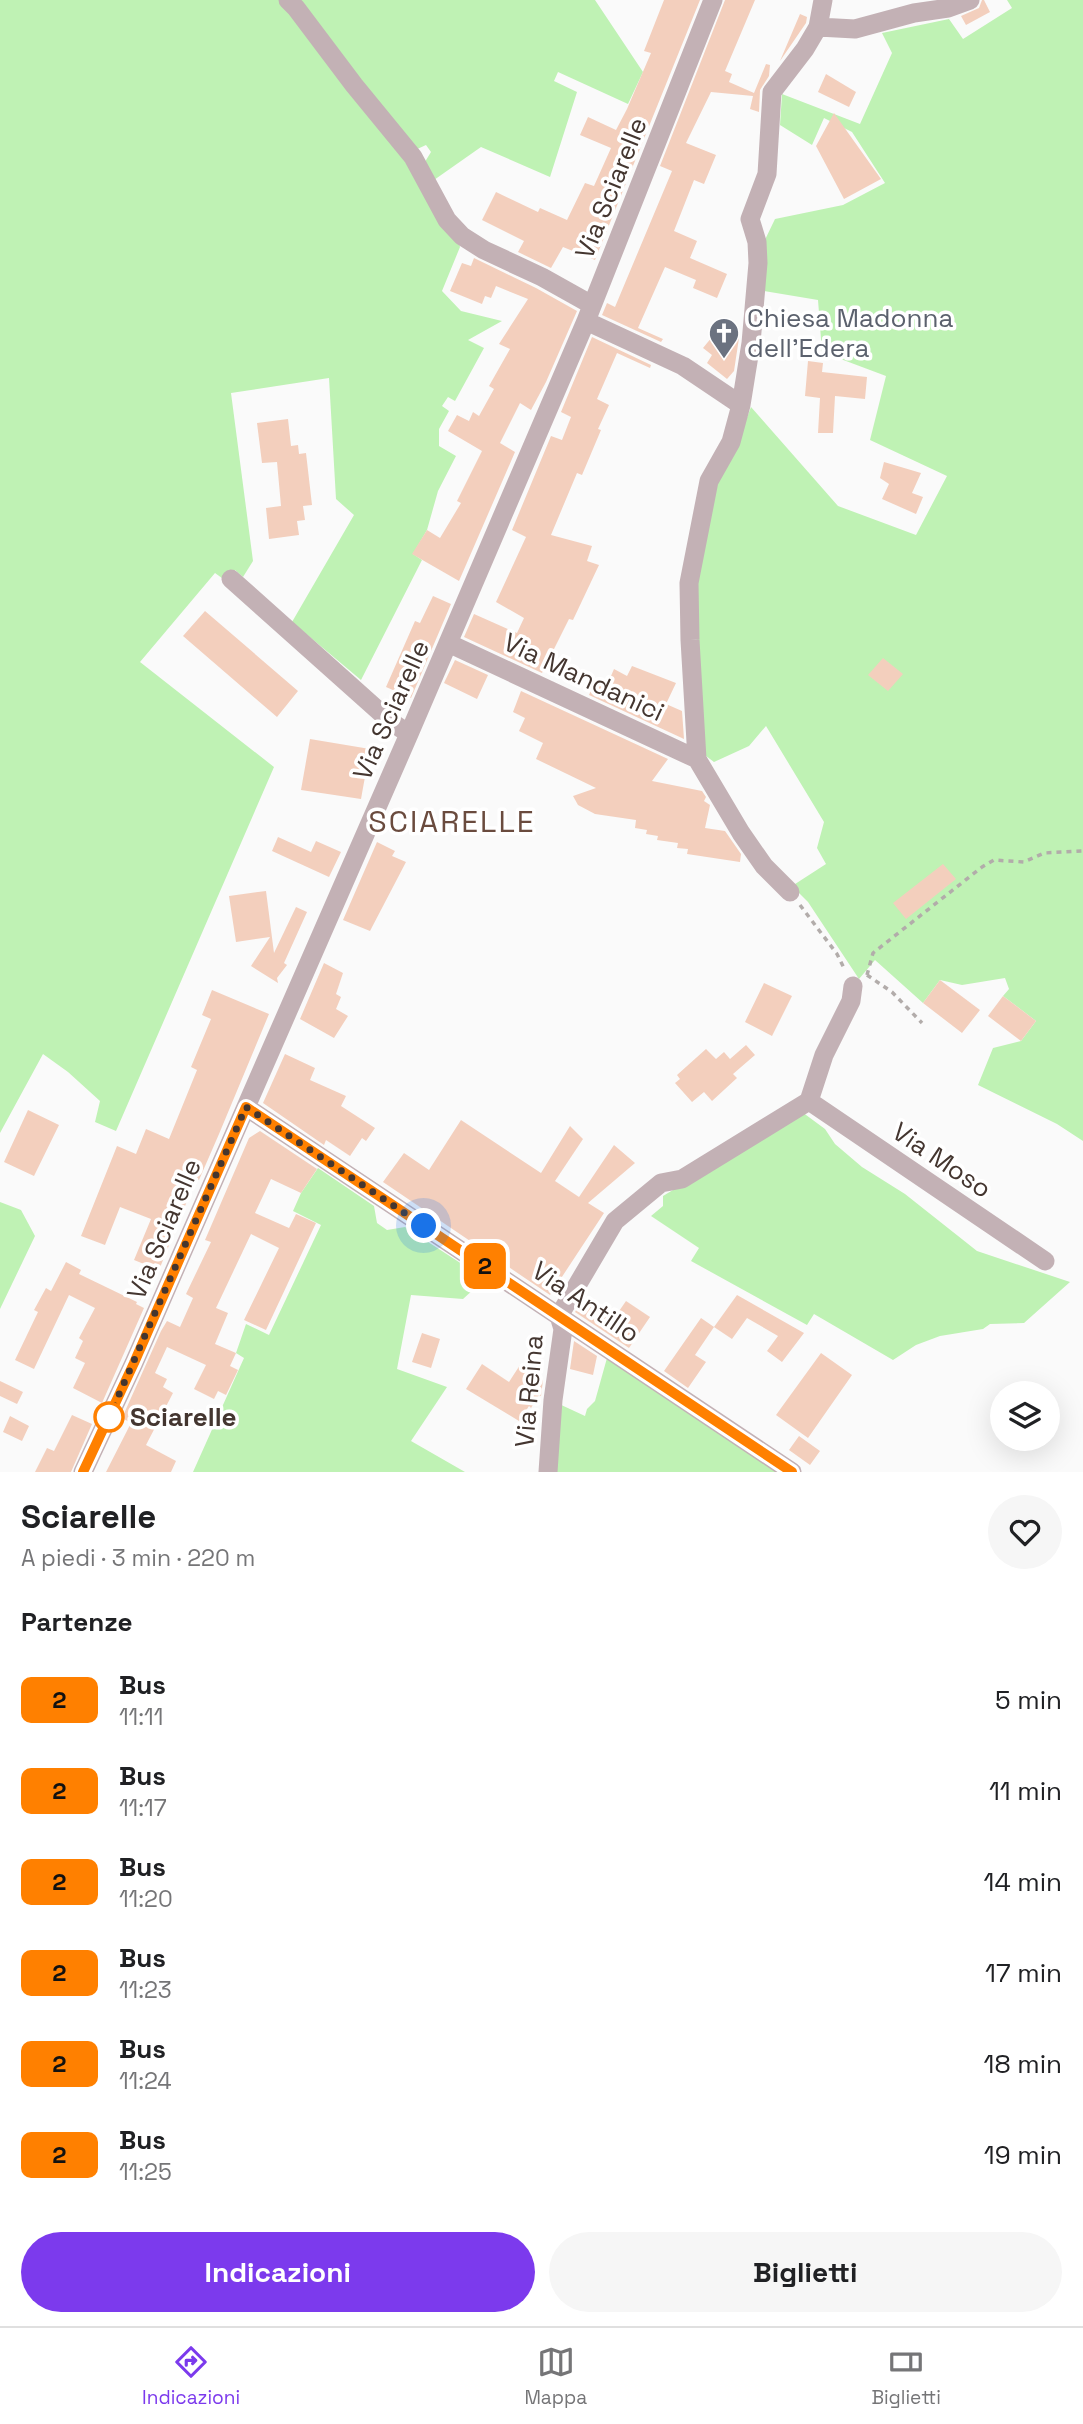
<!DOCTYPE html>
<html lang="it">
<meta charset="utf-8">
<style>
:root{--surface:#fff;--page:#f6f6f6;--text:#202124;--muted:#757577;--line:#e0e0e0;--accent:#7c3aed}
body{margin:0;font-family:"Space Grotesk",sans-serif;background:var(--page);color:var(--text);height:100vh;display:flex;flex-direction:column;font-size:26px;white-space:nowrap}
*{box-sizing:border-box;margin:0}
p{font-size:23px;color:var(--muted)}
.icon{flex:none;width:38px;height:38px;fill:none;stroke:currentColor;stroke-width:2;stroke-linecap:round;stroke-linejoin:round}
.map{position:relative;height:1472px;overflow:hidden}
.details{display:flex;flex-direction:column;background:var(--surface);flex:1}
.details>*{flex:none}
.badge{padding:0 14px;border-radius:10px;font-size:24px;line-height:46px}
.controls{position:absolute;left:990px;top:1381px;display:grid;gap:14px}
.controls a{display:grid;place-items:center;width:70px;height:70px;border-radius:50%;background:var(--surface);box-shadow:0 7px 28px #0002;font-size:35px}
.you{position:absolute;width:35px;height:35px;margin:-18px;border:5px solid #fff;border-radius:50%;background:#1a73e8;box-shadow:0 0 0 10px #1a73e833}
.map>.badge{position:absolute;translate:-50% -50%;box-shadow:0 0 0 4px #fff}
h2{padding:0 21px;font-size:26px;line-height:63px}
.round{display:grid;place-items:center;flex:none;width:74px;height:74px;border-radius:37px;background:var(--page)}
.overview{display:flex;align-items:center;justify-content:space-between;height:119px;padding:0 21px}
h1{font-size:33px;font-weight:600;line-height:52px}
.action{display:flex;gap:14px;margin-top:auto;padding:14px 21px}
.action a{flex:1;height:80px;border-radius:42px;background:var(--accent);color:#fff;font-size:28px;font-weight:600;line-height:80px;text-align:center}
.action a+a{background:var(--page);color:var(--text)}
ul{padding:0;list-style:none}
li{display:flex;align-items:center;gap:21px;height:91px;padding:0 21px}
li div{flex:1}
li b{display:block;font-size:26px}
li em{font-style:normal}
li .badge{min-width:77px;font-weight:700;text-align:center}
.menu{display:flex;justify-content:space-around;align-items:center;height:98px;border-top:2px solid var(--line);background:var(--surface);font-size:19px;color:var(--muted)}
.menu a{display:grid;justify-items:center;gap:4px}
.menu .selected{color:var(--accent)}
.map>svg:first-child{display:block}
.green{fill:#bff2b4}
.building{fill:#f3cfbd}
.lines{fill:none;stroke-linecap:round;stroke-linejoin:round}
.path{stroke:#b2acaa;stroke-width:3.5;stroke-dasharray:5 5;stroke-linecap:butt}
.minor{stroke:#c3b1b5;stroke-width:19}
.line-casing{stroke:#fff;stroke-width:16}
.line{stroke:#ff8000;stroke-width:10}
.walk{stroke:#443630;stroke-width:7;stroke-dasharray:0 12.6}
.stop-dot{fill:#fff;stroke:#ff8000;stroke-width:3.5}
.labels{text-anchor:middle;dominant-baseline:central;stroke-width:7;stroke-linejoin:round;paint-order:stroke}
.street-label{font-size:26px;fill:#443630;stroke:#fff}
.worship-label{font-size:26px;fill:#5b616d;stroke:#fff;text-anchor:start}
.stop-label{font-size:26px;font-weight:bold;fill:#443630;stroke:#fff;text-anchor:start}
.quarter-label{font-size:30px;letter-spacing:2px;fill:#6a4b3e;stroke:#fff}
</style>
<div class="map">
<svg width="1083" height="1472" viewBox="0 0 1083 1472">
<rect width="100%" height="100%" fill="#fafafa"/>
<!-- green -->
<path class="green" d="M 0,0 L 280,0 L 410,160 L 458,239 L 460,247 L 442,291 L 461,311 L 502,321 L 468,340 L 484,348 L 455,401 L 448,397 L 442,406 L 449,411 L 439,429 L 439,446 L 456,456 L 438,491 L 427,530 L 413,554 L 422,560 L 361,680 L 292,622 L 354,515 L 336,499 L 329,378 L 231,393 L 253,561 L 243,577 L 235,570 L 226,581 L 215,573 L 140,662 L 274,767 L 116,1131 L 95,1122 L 100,1101 L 68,1072 L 43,1054 L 0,1133 Z
M 292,0 L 595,0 L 643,72 L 628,104 L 558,72 L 554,81 L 577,92 L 550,177 L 481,147 L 434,180 L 423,165 L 431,152 L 426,145 L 413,151 Z
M 1007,0 L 1083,0 L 1083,1141 L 1057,1124 L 978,1085 L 993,1048 L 1021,1041 L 1036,1021 L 1003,996 L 1009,989 L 1005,978 L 962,985 L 940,980 L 923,1003 L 875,960 L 859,979 L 808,902 L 792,886 L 826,864 L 817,848 L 824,822 L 766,726 L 749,746 L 714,762 L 702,753 L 694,584 L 713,483 L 737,444 L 751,407 L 838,506 L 916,535 L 947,476 L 870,440 L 886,376 L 822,352 L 818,300 L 764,291 L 762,246 L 775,219 L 843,205 L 885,183 L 852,132 L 824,118 L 812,145 L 780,125 L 782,94 L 860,124 L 892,53 L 882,33 L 949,19 L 963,39 L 1012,8 Z
M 802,1112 L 825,1129 L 835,1144 L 862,1167 L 905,1194 L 977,1251 L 1070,1282 L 1024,1323 L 990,1324 L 983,1329 L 940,1336 L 916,1345 L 893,1360 L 814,1314 L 807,1325 L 691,1261 L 699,1248 L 651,1216 L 663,1206 L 663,1196 Z
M 318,1168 L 374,1206 L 377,1223 L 387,1230 L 405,1227 L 485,1279 L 463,1299 L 411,1295 L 397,1369 L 447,1387 L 411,1441 L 465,1472 L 193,1472 L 244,1358 L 236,1353 L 246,1324 L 269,1335 L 321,1225 L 293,1211 L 301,1193 Z
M 0,1202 L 21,1210 L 35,1236 L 0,1309 Z
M 607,1358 L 779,1472 L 555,1472 L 557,1403 L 585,1416 L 587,1409 L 595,1401 Z"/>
<!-- building -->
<path class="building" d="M 664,0 L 700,0 L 595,260 L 563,247 L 551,268 L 518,252 L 524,241 L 482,220 L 496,192 L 538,212 L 540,208 L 567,220 L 585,183 L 594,186 L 611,148 L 580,135 L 588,117 L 616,130 L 627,109 L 651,53 L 644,51 Z
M 725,0 L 755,0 L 725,71 L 732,74 L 729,82 L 754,93 L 766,64 L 770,65 L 769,76 L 760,90 L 759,112 L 750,109 L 753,96 L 711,92 L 686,143 L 716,155 L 704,184 L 694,180 L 674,231 L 697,241 L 690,258 L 727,274 L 717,298 L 693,288 L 696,280 L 665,267 L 638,328 L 663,339 L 661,342 L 602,315 L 607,303 L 615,307 L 672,171 L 660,166 Z
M 982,0 L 984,0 L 990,12 L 966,25 L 961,16 L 979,8 Z
M 800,14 L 807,17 L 806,23 L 780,61 Z
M 826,74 L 856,92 L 849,107 L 818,92 Z
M 834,113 L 881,179 L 844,199 L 816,146 Z
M 474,258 L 536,288 L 577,311 L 546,382 L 531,410 L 520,403 L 500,443 L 515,452 L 459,581 L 412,554 L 427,530 L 440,538 L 461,503 L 457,501 L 482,451 L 448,431 L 457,415 L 469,421 L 473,412 L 479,416 L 494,389 L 489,386 L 510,349 L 499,344 L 528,299 L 496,286 L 491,298 L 485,296 L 482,304 L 450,291 L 462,263 L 471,266 Z
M 721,326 L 734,338 L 739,338 L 734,371 L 727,379 L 707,363 L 712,355 L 703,348 Z
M 592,337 L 651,365 L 650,368 L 617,353 L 597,399 L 609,405 L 598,429 L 601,430 L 582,475 L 577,473 L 551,535 L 592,546 L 587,561 L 599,565 L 573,620 L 569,619 L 542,673 L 464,637 L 474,614 L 517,633 L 524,618 L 496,602 L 526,537 L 512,530 L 551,436 L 562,440 L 571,417 L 561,412 Z
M 808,361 L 823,363 L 822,372 L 867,377 L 865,399 L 835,396 L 833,433 L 818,433 L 820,398 L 805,396 Z
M 288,419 L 291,446 L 298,445 L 299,454 L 306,453 L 312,505 L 303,506 L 305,520 L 297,521 L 299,535 L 269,539 L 266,508 L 281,506 L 277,462 L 262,463 L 257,423 Z
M 884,462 L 921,473 L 912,493 L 923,497 L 916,514 L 882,499 L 889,484 L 880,478 Z
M 433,596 L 451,604 L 411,698 L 386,687 L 415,621 L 420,623 Z
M 205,611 L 298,691 L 277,717 L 183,636 Z
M 883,658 L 903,674 L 888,691 L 868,675 Z
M 455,660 L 488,675 L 477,699 L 444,683 Z
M 632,666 L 676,683 L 666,704 L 682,711 L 684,739 L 589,695 L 597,678 L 608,683 L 614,669 L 627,676 Z
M 521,691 L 668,759 L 652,781 L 702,791 L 706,797 L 704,801 L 710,805 L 705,828 L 725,831 L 741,854 L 740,862 L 687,854 L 688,849 L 677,848 L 678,843 L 657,840 L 658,836 L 646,834 L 647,830 L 635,828 L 636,820 L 595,814 L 578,805 L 573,796 L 596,788 L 536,759 L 543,743 L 519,731 L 525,718 L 513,712 Z
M 310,739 L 370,749 L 361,799 L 301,790 Z
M 278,837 L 311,852 L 316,841 L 341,852 L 329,877 L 272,851 Z
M 377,842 L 395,851 L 392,856 L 406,862 L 370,931 L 343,920 Z
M 943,864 L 956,879 L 906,919 L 893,903 Z
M 266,891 L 274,953 L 296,907 L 307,912 L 284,963 L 287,965 L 277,978 L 278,983 L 251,966 L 270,937 L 236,942 L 229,896 Z
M 324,963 L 343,973 L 336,994 L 341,997 L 336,1009 L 348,1016 L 334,1038 L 300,1019 Z
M 940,980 L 980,1010 L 962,1033 L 923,1003 Z
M 764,983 L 792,996 L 772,1036 L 745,1022 Z
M 212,990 L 269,1014 L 219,1134 L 199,1180 L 196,1179 L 159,1270 L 134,1260 L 151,1219 L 120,1207 L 105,1245 L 81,1236 L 117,1146 L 136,1154 L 146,1129 L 169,1139 L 197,1070 L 191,1067 L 211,1019 L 202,1015 Z
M 1003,996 L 1036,1021 L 1021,1041 L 988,1016 Z
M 746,1045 L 755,1055 L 733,1074 L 737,1078 L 712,1101 L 704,1092 L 692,1102 L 675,1083 L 680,1079 L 677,1075 L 706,1049 L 716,1059 L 724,1052 L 730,1059 Z
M 285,1054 L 315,1068 L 310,1080 L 346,1096 L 341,1106 L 375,1128 L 366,1141 L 362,1138 L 350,1156 L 326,1140 L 324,1145 L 263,1103 Z
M 28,1110 L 59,1125 L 34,1176 L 4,1162 Z
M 461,1120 L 541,1173 L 570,1126 L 583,1139 L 555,1181 L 579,1197 L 614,1145 L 635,1163 L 588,1203 L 604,1213 L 550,1295 L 383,1182 L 404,1153 L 429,1170 Z
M 260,1131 L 317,1169 L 301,1193 L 271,1179 L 255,1213 L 289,1228 L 296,1214 L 316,1223 L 266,1330 L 244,1320 L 279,1248 L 251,1234 L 216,1308 L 228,1313 L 215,1344 L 236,1353 L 230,1366 L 238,1370 L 226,1395 L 218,1391 L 214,1399 L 194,1389 L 206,1365 L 167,1347 L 155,1373 L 167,1379 L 163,1387 L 173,1393 L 146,1445 L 176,1461 L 171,1472 L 106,1472 L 131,1423 L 122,1418 L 161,1331 L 167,1321 L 180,1327 L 193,1298 L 186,1294 L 211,1242 L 205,1240 L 249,1138 Z
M 66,1262 L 81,1270 L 79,1274 L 137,1302 L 136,1304 L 144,1308 L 102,1403 L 73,1388 L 85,1363 L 75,1358 L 83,1341 L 79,1338 L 95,1308 L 69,1295 L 34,1369 L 15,1360 L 38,1312 L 34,1310 L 46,1288 L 51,1291 Z
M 737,1295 L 804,1333 L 782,1362 L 767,1351 L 778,1336 L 747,1318 L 732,1339 L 714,1327 Z
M 585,1296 L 615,1317 L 626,1301 L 650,1317 L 629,1348 L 575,1312 Z
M 701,1318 L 714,1327 L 695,1355 L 706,1362 L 688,1388 L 664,1371 Z
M 422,1333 L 440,1339 L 431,1368 L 412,1362 Z
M 574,1341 L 597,1356 L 593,1375 L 570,1369 Z
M 821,1353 L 852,1375 L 808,1438 L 776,1415 Z
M 482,1364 L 509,1382 L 520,1365 L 543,1380 L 541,1396 L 539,1395 L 531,1408 L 529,1406 L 519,1421 L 466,1389 Z
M 0,1381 L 23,1392 L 17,1404 L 0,1396 Z
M 72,1415 L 92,1424 L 71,1472 L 35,1472 L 47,1448 L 54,1451 Z
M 10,1416 L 29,1426 L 22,1441 L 3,1432 Z
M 799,1436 L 820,1451 L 810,1465 L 789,1450 Z"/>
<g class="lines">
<!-- path -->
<path class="path" d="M 800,905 L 837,954 L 845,970
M 867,975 L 873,953 L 982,867 L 994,860 L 1024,862 L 1044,853 L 1083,851
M 867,975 L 892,992 L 922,1023"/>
<!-- minor -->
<path class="minor" d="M 288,0 L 296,8 L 354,85 L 413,157 L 447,220 L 462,236 L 484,250 L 542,277 L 592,305
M 818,27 L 855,29 L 914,13 L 948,8 L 970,0
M 586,321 L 683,366 L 741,405 L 731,442 L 709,481 L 689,583 L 690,640 L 697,759 L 741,833 L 764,866 L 790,892
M 741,405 L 751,343 L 758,263 L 757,242 L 750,219 L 767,174 L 772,92 L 805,49 L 818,27 L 823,0
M 231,579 L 390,721 L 409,734
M 448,643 L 697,759
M 809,1101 L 1045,1261
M 246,1107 L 792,1472
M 83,1472 L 134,1363 L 409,734 L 586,321 L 713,0
M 548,1472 L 553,1400 L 563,1329 L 559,1316 L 615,1221 L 661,1183 L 682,1179 L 809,1101 L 824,1055 L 851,1001 L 853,986"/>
</g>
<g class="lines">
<!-- line casing -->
<g class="line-casing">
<path id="line" d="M 83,1472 L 134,1363 L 246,1107 L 792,1472"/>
</g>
<!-- line -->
<use href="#line" class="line"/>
<!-- walk -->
<path class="walk" d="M 109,1417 L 246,1107 L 424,1226"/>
</g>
<!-- icons -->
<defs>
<g id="church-pin" transform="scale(1.575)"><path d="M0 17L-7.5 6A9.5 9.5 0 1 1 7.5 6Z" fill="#6b7280" stroke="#fff"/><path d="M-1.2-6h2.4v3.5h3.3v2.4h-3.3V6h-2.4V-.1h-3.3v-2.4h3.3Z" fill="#fff"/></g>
</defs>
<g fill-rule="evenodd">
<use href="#church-pin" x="724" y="333"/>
</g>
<!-- markers -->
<circle class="stop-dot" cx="109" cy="1417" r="14"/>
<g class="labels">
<!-- street labels -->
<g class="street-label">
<text transform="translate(611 188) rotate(-68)">Via Sciarelle</text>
<text transform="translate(584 677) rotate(25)">Via Mandanici</text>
<text transform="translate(391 710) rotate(-66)">Via Sciarelle</text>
<text transform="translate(942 1160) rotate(34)">Via Moso</text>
<text transform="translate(164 1229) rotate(-67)">Via Sciarelle</text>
<text transform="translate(586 1302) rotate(34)">Via Antillo</text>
<text transform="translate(529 1391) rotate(-85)">Via Reina</text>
</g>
<!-- worship labels -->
<g class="worship-label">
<text x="747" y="318">Chiesa Madonna<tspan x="747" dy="30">dell'Edera</tspan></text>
</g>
<!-- stop labels -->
<g class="stop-label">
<text x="130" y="1417">Sciarelle</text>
</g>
<!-- quarter labels -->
<g class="quarter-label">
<text x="452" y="821">SCIARELLE</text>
</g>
</g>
</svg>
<div class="controls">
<a><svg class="icon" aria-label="layers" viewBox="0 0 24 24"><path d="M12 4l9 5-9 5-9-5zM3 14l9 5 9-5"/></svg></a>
</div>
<div class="you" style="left:424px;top:1226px"></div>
<b class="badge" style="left:485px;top:1266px;background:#ff8000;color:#111">2</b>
</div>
<section class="details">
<div class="overview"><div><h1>Sciarelle</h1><p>A piedi · 3 min · 220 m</p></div><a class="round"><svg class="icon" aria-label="heart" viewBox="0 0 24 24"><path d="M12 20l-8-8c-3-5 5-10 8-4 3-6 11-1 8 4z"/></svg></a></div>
<h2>Partenze</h2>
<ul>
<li><span class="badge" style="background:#ff8000;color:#111">2</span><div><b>Bus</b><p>11:11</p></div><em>5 min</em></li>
<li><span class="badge" style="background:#ff8000;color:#111">2</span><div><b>Bus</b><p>11:17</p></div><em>11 min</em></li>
<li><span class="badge" style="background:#ff8000;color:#111">2</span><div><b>Bus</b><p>11:20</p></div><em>14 min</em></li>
<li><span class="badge" style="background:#ff8000;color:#111">2</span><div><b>Bus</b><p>11:23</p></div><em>17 min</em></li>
<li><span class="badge" style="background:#ff8000;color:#111">2</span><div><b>Bus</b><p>11:24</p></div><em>18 min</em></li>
<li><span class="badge" style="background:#ff8000;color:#111">2</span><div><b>Bus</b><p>11:25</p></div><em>19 min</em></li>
</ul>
<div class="action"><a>Indicazioni</a><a>Biglietti</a></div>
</section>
<nav class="menu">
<a class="selected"><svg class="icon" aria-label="directions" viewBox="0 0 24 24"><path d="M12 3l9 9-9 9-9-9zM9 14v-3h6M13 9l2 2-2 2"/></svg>Indicazioni</a>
<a><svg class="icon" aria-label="map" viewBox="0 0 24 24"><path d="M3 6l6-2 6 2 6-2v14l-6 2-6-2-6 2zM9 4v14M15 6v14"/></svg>Mappa</a>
<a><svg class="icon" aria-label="tickets" viewBox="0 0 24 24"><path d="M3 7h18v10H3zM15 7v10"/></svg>Biglietti</a>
</nav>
